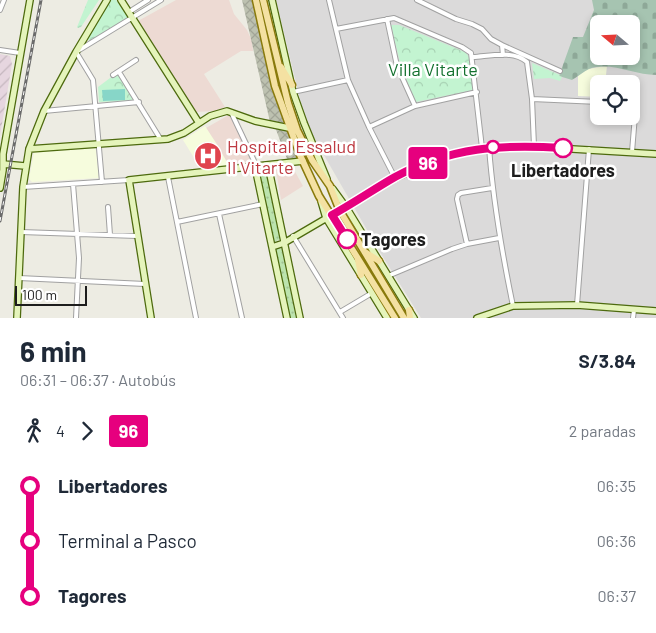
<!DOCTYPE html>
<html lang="es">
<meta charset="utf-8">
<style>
:root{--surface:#fff;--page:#f2f2f3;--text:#1f2937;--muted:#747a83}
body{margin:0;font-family:Barlow,sans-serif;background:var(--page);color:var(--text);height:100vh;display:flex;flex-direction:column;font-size:19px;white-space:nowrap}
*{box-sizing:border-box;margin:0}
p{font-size:16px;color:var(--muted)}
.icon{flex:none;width:28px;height:28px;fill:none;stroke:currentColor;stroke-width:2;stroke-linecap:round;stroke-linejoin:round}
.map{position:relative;height:318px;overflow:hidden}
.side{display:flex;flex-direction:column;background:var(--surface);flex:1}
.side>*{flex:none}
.badge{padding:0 10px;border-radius:4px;font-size:18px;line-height:32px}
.needle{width:32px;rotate:289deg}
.buttons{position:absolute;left:590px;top:15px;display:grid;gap:10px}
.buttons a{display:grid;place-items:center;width:50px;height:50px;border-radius:8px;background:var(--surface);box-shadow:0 2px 8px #0003;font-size:25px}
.scale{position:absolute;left:15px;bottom:12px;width:72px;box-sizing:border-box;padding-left:5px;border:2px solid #1d1d1d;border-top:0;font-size:14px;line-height:18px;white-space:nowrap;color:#1d1d1d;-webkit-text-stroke:4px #fff;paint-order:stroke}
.map>.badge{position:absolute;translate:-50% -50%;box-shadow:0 0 0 2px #fff}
.legs{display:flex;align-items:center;gap:8px;height:55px;padding:0 20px;font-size:16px}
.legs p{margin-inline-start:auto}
.overview{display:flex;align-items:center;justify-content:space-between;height:85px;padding:0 20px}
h1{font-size:28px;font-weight:700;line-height:38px}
ul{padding:0 20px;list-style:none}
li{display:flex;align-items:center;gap:18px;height:55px;font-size:19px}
li i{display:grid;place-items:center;width:8px;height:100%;margin:0 6px;background:currentColor}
li i::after{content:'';width:12px;height:12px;margin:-6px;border:4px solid;border-radius:50%;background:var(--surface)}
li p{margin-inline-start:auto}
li:first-child i{background:linear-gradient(#0000 50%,currentColor 0)}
li:last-child i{background:linear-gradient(currentColor 50%,#0000 0)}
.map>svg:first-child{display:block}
.residential{fill:#dbdada;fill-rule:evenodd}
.commercial{fill:#eddad3}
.industrial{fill:url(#industrial-furrows)}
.education{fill:#f6fcdd}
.construction{fill:url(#construction-cross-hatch)}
.grass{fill:url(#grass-dots)}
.cemetery{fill:url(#cemetery-stones);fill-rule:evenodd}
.park{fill:url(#park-crowns)}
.pitch{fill:#87d6c8}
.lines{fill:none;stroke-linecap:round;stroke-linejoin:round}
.street-casing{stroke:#a1a1a1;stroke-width:6}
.secondary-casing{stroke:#4d6a0e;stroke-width:8}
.primary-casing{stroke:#897a0c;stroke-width:9}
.street{stroke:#fff;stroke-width:4}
.secondary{stroke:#e5f4bb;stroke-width:5.5}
.primary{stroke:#f4e1a2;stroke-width:6}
.rail-casing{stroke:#6b6b6b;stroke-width:3}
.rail{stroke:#fff;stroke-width:1;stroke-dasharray:4;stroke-linecap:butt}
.line-1-casing{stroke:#fff;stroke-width:11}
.line-1{stroke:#e6007e;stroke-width:8}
.stop-1-dot{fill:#fff;stroke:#e6007e;stroke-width:2.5}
.labels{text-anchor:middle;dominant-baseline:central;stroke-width:5;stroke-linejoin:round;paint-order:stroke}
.park-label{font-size:18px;fill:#14712f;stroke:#fff}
.health-label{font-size:18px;fill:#be3a42;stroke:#fff;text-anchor:start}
.stop-label{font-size:18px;font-weight:bold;fill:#1d1d1d;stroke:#fff}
</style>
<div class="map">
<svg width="656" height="318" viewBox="0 0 656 318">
<defs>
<pattern id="industrial-furrows" width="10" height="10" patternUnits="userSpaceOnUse" patternTransform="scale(1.25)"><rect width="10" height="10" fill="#e6d6df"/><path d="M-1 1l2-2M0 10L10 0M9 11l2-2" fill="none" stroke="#c5b7bf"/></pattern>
<pattern id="construction-cross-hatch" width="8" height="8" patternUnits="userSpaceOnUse" patternTransform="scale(1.25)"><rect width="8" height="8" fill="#bdc1b0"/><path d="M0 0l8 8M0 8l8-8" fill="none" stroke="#a2a597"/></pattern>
<pattern id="grass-dots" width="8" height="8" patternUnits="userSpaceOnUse" patternTransform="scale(1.25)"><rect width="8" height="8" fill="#bce4ad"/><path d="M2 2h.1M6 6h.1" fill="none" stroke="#a1c394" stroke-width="1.8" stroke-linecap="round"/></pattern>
<pattern id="cemetery-stones" width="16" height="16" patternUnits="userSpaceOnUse" patternTransform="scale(1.25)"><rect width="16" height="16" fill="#a6c4b1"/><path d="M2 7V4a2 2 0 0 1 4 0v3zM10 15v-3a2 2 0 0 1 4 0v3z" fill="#8ea898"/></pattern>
<pattern id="park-crowns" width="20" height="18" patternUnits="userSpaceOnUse" patternTransform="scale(1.25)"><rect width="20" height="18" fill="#c3f4d1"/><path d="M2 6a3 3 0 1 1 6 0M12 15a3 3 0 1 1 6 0" fill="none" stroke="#a7d1b3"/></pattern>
</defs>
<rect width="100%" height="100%" fill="#edece3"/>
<!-- residential -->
<path class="residential" d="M 276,0 L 656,0 L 656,318 L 421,318 L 378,249 L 306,124 ZM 599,24 L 631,24 L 631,56 L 599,56 ZM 599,84 L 631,84 L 631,116 L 599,116 Z"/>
<!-- commercial -->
<path class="commercial" d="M 176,0 L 229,0 L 234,14 L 247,30 L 252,41 L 253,51 L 241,51 L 204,74 L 225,107 L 214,111 L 196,112 L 138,21 Z
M 227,116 L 231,116 L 252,163 L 229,166 L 206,128 Z
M 293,168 L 303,186 L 281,200 L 276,170 Z"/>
<!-- industrial -->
<path class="industrial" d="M 0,54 L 10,56 L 12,64 L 0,136 Z"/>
<!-- education -->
<path class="education" d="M 605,66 L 607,66 L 605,84 L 599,84 L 599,97 L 578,96 L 578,76 L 588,69 Z
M 205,126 L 218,146 L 229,166 L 201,169 L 183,140 Z
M 94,148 L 96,150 L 99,178 L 32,182 L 29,179 L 34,152 Z"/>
<!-- construction -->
<path class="construction" d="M 242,0 L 255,0 L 276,99 L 285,124 L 270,122 Z
M 275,127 L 287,129 L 298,158 L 287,159 Z"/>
<!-- grass -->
<path class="grass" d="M 261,170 L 266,171 L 280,239 L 275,242 L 273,241 L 259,173 Z
M 279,248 L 282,249 L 296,318 L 289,318 L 275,251 L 276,249 Z"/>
<!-- cemetery -->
<path class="cemetery" d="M 592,0 L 656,0 L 656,75 C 634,75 610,61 589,69 C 583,72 577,77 572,80 L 559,76 L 573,37 L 583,37 L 594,10 ZM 599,24 L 631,24 L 631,56 L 599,56 Z"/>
<!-- park -->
<path class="park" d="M 88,0 L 99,0 L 81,27 L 78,28 L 77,27 Z
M 109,0 L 116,0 L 128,16 L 127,19 L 90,42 L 87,38 Z
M 391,25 L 399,25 L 465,52 L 470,58 L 473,90 L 416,102 L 401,67 Z
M 532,63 L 560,75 L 559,76 L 562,77 L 560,81 L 550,78 L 534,79 Z
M 114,75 L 118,75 L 135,101 L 99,102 L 98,87 Z"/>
<!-- pitch -->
<path class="pitch" d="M 125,89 L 125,100 L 103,101 L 102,90 Z"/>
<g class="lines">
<!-- street casing -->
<g class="street-casing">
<path id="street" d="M 329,0 L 348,80 L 369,127 L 395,178
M 417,0 L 456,19 L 472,24 L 482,29 L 491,39 L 502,45 L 503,55
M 0,10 L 4,0
M 129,12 L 148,0
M 387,19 L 397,66 L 415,106
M 336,29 L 394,18 L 462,47 L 471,53 L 482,148
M 502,45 L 560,71
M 0,50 L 20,53
M 473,57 C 490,56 513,50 527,62 L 532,99 L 534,146
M 119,72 L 161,140
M 113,75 L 136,60
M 293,92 L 348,80
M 532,99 L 599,102
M 631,103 L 636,103 L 632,152
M 44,111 L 139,102
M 231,112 L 257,167
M 369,127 L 415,106 L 477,92
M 489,147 C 493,201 502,253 513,306
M 168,177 L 196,318
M 102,182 L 93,80 L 76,52 L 161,0
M 73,184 L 79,258 L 76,318
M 23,187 L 129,180
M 108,207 L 110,235
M 219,214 L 242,318
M 177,222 L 263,204
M 21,232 L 137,236
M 293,236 L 343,318
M 467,244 L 457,199 L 458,195 L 461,193 L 492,188
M 388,276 L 452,249 L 467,244 L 499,238
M 19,278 L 145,284
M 577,305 L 589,149
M 340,312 L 372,293
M 633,318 L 634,310"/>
</g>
<!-- secondary casing -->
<g class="secondary-casing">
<path id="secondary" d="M 121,0 L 199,123
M 272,0 L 293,92 L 304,123 L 327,179
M 29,149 L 168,139 L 184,133 L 210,116 L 227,111 L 255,121 L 289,128
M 3,164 L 25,166
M 268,165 L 300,318
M 255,167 L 287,318
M 0,188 L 3,170 L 3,154 L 30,0
M 333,189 L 346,207 L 414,318
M 321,201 L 326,218 L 387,318
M 272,247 L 284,243 L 395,178 L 434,161 L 464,152 L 489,147 L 522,146 L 656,154
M 17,318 L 23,187 L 29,149 L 44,111 L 76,52 L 107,0
M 151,318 L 129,180 L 303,161
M 477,318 L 513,306 L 577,305 L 656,311"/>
</g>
<!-- primary casing -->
<g class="primary-casing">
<path id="primary" d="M 256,0 L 275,86 L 300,155 L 319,196 L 395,318
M 263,0 L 288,103 L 297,130 L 312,160 L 330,186 L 340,211 L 404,318
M 281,67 L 292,85
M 365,252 L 379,261
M 358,260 L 361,275
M 409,310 L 410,318"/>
</g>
<!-- street -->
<use href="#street" class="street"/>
<!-- secondary -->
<use href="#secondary" class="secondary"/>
<!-- primary -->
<use href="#primary" class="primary"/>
<!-- rail casing -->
<g class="rail-casing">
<path id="rail" d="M 0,221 L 41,0"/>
</g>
<!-- rail -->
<use href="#rail" class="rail"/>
</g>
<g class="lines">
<!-- line-1 casing -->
<g class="line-1-casing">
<path id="line-1" d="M 347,239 L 332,215 C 354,203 374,189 395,177 C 451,147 501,144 563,148"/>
</g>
<!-- line-1 -->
<use href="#line-1" class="line-1"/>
</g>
<!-- icons -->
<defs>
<g id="hospital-disc" transform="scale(1.4375)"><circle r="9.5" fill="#e0444e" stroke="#fff"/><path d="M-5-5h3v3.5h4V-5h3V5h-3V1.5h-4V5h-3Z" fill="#fff"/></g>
</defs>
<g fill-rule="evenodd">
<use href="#hospital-disc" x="208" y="156"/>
</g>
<!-- markers -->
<g class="stop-1-dot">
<circle cx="493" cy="147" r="6"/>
<circle cx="563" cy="148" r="9"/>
<circle cx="347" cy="239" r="9"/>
</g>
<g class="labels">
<!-- park labels -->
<g class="park-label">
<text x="433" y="69">Villa Vitarte</text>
</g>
<!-- health labels -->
<g class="health-label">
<text x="227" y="146">Hospital Essalud<tspan x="227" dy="21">II Vitarte</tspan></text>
</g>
<!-- stop labels -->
<g class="stop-label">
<text x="563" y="170">Libertadores</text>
<text x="361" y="239" text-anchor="start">Tagores</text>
</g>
</g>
</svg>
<div class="buttons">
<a><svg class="needle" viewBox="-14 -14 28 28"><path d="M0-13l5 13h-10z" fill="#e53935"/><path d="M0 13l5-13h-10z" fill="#747a83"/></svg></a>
<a><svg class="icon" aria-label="locate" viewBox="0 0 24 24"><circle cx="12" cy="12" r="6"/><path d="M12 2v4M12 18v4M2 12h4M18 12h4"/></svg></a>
</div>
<div class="scale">100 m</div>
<b class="badge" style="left:428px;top:163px;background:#e6007e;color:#fff">96</b>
</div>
<section class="side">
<div class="overview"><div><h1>6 min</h1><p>06:31 – 06:37 · Autobús</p></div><b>S/3.84</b></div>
<div class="legs"><svg class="icon" aria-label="walk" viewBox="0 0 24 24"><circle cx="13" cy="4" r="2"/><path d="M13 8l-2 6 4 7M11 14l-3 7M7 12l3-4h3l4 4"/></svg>4<svg class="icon" aria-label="forward" viewBox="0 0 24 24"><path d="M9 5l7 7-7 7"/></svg><b class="badge" style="background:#e6007e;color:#fff">96</b><p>2 paradas</p></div>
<ul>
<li><i style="color:#e6007e"></i><b>Libertadores</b><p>06:35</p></li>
<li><i style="color:#e6007e"></i><span>Terminal a Pasco</span><p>06:36</p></li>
<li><i style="color:#e6007e"></i><b>Tagores</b><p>06:37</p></li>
</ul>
</section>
